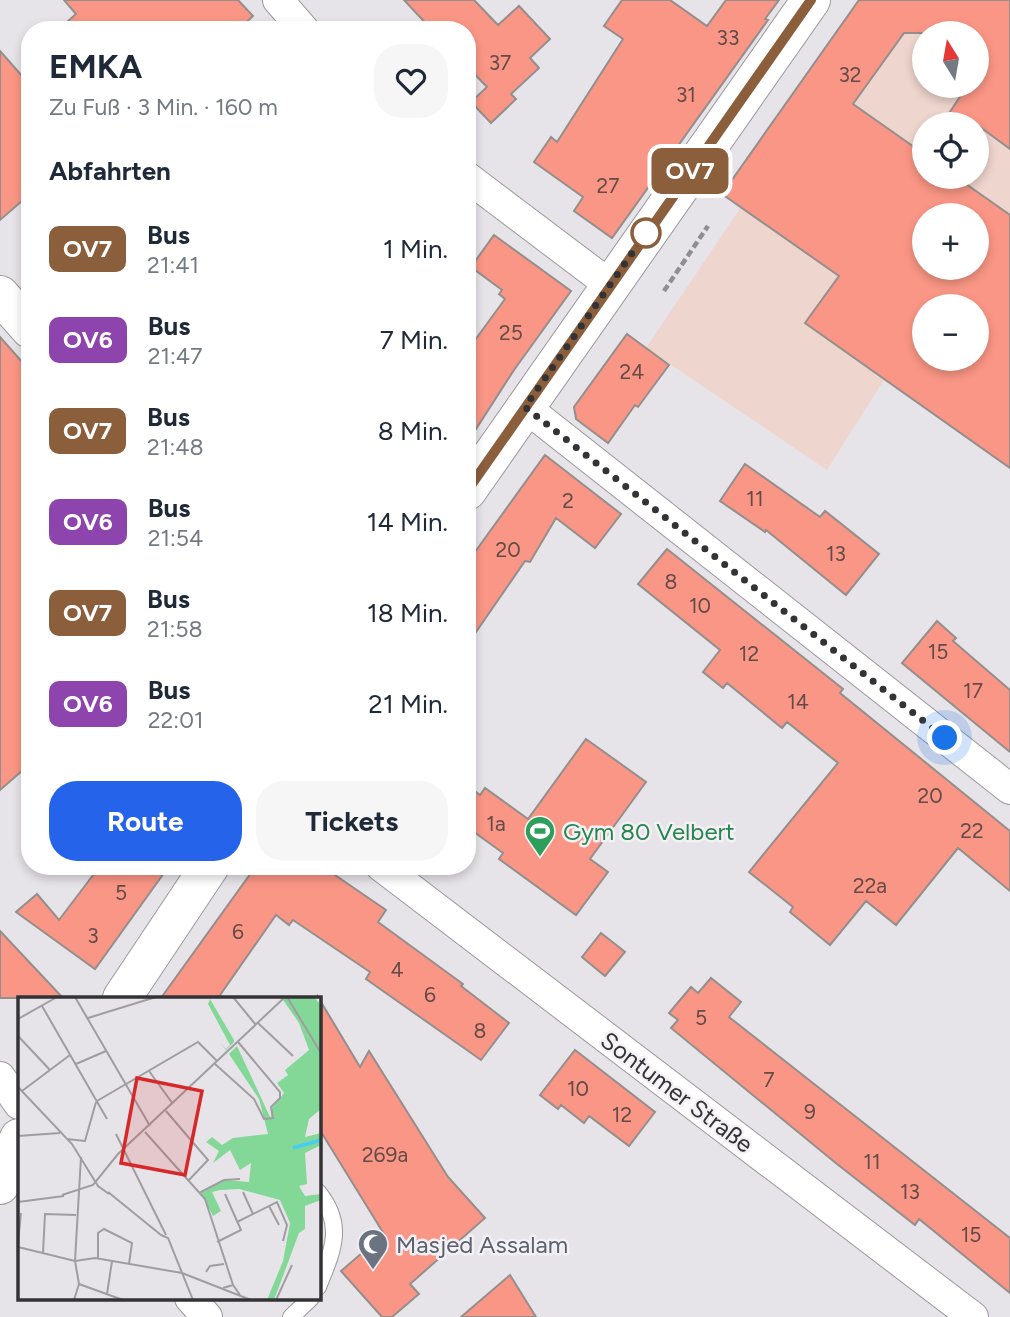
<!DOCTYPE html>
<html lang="de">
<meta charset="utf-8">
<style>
:root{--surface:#fff;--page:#f6f6f7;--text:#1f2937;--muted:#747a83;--accent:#2563eb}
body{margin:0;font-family:Figtree,sans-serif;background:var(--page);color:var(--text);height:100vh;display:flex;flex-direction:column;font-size:26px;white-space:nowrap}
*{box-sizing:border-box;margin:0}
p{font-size:23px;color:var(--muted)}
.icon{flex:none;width:38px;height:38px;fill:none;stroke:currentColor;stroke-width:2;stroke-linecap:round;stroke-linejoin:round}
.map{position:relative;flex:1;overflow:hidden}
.side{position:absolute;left:21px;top:21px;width:455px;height:854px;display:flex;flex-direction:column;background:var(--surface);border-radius:28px;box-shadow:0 4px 10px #0003}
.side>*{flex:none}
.badge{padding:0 14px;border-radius:10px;font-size:24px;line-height:46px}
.needle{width:46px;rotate:349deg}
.buttons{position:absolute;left:912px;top:21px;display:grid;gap:14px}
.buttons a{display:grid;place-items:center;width:77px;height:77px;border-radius:50%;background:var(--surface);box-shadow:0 4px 10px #0003;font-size:35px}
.you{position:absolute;width:35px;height:35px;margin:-18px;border:5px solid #fff;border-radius:50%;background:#1a73e8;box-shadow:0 0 0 10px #1a73e833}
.map>.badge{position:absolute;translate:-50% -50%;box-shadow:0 0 0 4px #fff}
h2{padding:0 28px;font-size:26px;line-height:63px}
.round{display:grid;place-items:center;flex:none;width:74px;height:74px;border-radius:28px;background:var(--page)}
.headline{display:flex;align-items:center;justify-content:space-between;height:119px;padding:0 28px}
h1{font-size:33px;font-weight:700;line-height:52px}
.primary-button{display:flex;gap:14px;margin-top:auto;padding:14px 28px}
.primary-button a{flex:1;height:80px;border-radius:28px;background:var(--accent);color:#fff;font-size:28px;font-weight:700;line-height:80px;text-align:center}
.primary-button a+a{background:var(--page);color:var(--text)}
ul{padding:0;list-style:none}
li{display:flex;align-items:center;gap:21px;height:91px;padding:0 28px}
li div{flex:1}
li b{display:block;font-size:26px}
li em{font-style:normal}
li .badge{min-width:77px;font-weight:700;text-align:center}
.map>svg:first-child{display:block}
.industrial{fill:#eed5cd;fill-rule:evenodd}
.building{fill:#fa9685;stroke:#948e8d;stroke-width:2;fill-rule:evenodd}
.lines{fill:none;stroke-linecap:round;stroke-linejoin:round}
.lane-casing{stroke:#9b989d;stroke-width:18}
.street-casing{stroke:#9b989d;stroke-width:32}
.secondary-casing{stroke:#9b989d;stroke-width:40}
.path{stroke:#908e91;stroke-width:4.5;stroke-dasharray:7 3.5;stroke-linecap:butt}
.lane{stroke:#fff;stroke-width:16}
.street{stroke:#fff;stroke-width:30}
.secondary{stroke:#fff;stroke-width:38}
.line-casing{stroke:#fff;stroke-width:16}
.line{stroke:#8b5e3c;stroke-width:10}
.walk{stroke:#333234;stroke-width:7;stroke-dasharray:0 12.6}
.stop-dot{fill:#fff;stroke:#8b5e3c;stroke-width:3.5}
.labels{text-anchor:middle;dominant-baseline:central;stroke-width:5;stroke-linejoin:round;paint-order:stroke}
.number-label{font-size:21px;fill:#654b48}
.leisure-label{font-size:24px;fill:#27864d;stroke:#f4f1f6;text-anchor:start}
.street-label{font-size:24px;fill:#333234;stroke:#f4f1f6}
.worship-label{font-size:24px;fill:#5b616d;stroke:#f4f1f6;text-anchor:start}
.inset-river{fill:none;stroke:#48ccf1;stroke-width:3.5}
.inset-road{fill:none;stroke:#9f9da1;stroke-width:2}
.view{fill:#d62828;fill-opacity:0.15;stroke:#d62828;stroke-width:3.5}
.inset-edge{fill:none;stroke:#333234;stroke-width:3.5}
</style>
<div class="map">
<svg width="1010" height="1317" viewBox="0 0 1010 1317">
<rect width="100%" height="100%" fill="#e7e4e9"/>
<!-- industrial -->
<path class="industrial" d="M 859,0 L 1010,0 L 1010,469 L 884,380 L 827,470 L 646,348 L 741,207 L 722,194 L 808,73 L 839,53 L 827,44 ZM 924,33 L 976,33 L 976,86 L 924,86 ZM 924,124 L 976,124 L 976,177 L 924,177 ZM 924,215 L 976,215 L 976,268 L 924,268 ZM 924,306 L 976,306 L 976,359 L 924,359 Z"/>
<!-- building -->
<path class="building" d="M 64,0 L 238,0 L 253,16 L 238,30 L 58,30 L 76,14 Z
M 404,0 L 474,0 L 498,25 L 519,6 L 550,39 L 530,58 L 539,68 L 511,94 L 516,99 L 491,123 L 471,102 L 487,87 L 467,66 L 467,30 L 432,30 Z
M 622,0 L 670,0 L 707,26 L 726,0 L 779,0 L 765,19 L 768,20 L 612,238 L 574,211 L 583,197 L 534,162 L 551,137 L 557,142 L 623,39 L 604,26 Z
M 859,0 L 1010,0 L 1010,149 L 976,124 L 942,124 L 967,86 L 976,86 L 976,72 L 988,56 L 976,48 L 976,33 L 904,33 L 853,104 L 924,154 L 924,177 L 956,177 L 1010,215 L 1010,468 L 805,323 L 839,276 L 722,194 ZM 924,215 L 976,215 L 976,268 L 924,268 ZM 924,306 L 976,306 L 976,359 L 924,359 Z
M 0,51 L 30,85 L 30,194 L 0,220 Z
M 494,235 L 571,291 L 514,370 L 467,443 L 467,351 L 505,299 L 499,294 L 502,290 L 471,267 Z
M 627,334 L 669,365 L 638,407 L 635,405 L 608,443 L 576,419 L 574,407 Z
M 0,337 L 30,371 L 30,764 L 0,790 Z
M 545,455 L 621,514 L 595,548 L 556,518 L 530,562 L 525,561 L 467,645 L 467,563 Z
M 745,464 L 820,517 L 825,511 L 879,554 L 846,595 L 766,530 L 765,532 L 720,501 Z
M 667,549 L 843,689 L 840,693 L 1010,831 L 1010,891 L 958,848 L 896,925 L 866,901 L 830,945 L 790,912 L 793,907 L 749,872 L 838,763 L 787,722 L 782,728 L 727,683 L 723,688 L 703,672 L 720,650 L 638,584 Z
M 937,621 L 956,638 L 953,641 L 1010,690 L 1010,752 L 902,663 Z
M 586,739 L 646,782 L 590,859 L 608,872 L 576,915 L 499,859 L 503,853 L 467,827 L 467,785 L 480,795 L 485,788 L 528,819 Z
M 100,866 L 169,866 L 95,969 L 16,912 L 37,894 L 59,920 Z
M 256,866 L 342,866 L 335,875 L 386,910 L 378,922 L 463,984 L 461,986 L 509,1023 L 481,1060 L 366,979 L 370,972 L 293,920 L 289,925 L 276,915 L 218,998 L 161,998 Z
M 0,931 L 63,998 L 0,998 Z
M 601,933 L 625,952 L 605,976 L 582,957 Z
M 711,978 L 741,1002 L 729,1017 L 1010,1238 L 1010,1293 L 919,1219 L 915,1225 L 837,1164 L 671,1028 L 678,1020 L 669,1013 L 691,987 L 698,993 Z
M 318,997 L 360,1067 L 369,1051 L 448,1177 L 485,1218 L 410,1284 L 419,1294 L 392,1317 L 382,1317 L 341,1271 L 384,1234 L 318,1127 Z
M 575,1050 L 655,1112 L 629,1146 L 589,1116 L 584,1123 L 561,1105 L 558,1109 L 540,1095 Z
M 510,1275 L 536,1317 L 461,1317 Z"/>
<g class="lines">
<!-- lane casing -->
<g class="lane-casing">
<path id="lane" d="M 318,1192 C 345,1225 333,1250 318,1287
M 291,1317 L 311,1298"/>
</g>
<!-- street casing -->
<g class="street-casing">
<path id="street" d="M 278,0 L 304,30
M 467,177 L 610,285
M 525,407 L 1010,789
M 381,866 L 973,1317
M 0,1077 L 19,1104
M 190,1298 L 207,1317"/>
</g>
<!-- secondary casing -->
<g class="secondary-casing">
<path id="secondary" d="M 0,295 L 30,329
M 467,491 L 811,0
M 122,998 L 210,866
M 0,1185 L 19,1138"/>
</g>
<!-- path -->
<path class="path" d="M 664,291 L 708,226"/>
<!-- lane -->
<use href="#lane" class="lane"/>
<!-- street -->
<use href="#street" class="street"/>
<!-- secondary -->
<use href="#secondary" class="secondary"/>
</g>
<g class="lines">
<!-- line casing -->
<g class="line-casing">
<path id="line" d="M 467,491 L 811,0"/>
</g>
<!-- line -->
<use href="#line" class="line"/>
<!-- walk -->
<path class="walk" d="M 646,233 L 525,407 L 945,738"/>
</g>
<!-- icons -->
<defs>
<g id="stadium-pin" transform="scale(1.575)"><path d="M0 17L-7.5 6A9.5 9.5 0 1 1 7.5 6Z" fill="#2e9e5b" stroke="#f4f1f6"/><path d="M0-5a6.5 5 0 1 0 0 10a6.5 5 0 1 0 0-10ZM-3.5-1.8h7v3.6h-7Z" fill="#fff"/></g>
<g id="mosque-pin" transform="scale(1.575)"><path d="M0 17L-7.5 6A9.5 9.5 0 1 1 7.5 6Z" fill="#6b7280" stroke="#f4f1f6"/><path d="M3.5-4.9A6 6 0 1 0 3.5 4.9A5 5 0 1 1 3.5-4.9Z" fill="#fff"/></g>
</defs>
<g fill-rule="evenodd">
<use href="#stadium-pin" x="540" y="831"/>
<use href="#mosque-pin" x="373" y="1244"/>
</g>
<!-- markers -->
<circle class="stop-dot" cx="646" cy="233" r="14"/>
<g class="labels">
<!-- number labels -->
<g class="number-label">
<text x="728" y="37">33</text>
<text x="500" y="62">37</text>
<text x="850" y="74">32</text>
<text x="686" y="94">31</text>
<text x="608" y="185">27</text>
<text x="511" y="332">25</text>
<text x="632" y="371">24</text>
<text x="755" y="498">11</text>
<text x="568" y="500">2</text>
<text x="508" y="549">20</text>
<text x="836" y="553">13</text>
<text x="671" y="581">8</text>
<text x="700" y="605">10</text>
<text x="938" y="651">15</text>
<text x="749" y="653">12</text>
<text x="973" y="690">17</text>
<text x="798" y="701">14</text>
<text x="930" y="795">20</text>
<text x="496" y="823">1a</text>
<text x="972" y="830">22</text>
<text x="870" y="885">22a</text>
<text x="121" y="892">5</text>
<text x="238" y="931">6</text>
<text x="93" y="935">3</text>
<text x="397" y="969">4</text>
<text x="430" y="994">6</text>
<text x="701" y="1017">5</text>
<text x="480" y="1030">8</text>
<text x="769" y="1079">7</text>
<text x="578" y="1088">10</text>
<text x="810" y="1111">9</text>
<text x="622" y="1114">12</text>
<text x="385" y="1154">269a</text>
<text x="872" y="1161">11</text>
<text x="910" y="1191">13</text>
<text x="971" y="1234">15</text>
</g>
<!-- leisure labels -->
<g class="leisure-label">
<text x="563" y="831">Gym 80 Velbert</text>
</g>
<!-- street labels -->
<g class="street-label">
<text transform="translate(677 1092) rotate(37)">Sontumer Straße</text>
</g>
<!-- worship labels -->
<g class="worship-label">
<text x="396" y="1244">Masjed Assalam</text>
</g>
</g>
<!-- overview -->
<g transform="translate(18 997)">
<rect width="303" height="303" fill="#e7e4e9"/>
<path d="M 263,0 L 296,0 L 303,8 L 303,112 L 291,122 L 287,140 L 303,136 L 303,148 L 287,156 L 289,187 L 281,189 L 287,199 L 303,197 L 303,203 L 287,209 L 287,232 L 281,236 L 256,303 L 249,303 L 265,264 L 272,226 L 262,203 L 221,192 L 202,193 L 194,195 L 203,214 L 195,219 L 183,196 L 207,183 L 231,185 L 233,166 L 222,173 L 212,153 L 195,166 L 201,154 L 188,145 L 194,140 L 204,148 L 215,141 L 250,137 L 241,102 L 211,57 L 219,49 L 253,122 L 254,111 L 266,96 L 259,86 L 270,78 L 267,73 L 291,53 L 281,26 ZM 192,2 L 216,43 L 216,45 L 208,53 L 202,46 L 208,52 L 212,48 L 190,7 Z" fill="#83d898"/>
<path class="inset-river" d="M 275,151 L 303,143"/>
<path class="inset-road" d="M 57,0 L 132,129M 215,0 L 238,28M 269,0 L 303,56M 24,9 L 89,122M 70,21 L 138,0M 0,22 L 39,0M 240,26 L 275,59M 0,39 L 32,73M 58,67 L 88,54M 197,67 L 236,102 L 246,122 L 255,121 L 253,110 L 262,101 L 262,95 L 220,45M 131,74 L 155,107M 0,90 L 54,147 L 80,189 L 91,197M 4,94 L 52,58M 79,104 L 180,45 L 199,64M 148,114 L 190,163 L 171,183M 127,135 L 187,202 L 215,288M 98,137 L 148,238M 0,139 L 42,136M 49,142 L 67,144 L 78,105M 90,195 L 143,238M 225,195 L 235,217M 181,196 L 206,183 L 222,182M 44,198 L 75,188 L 100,157 L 267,0M 0,205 L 46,199M 251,209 L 261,228M 219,225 L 259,205 L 269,228 L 265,244M 143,238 L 150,241 L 175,303M 199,245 L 223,233 L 207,197M 0,246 L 3,216M 0,250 L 57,264 L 77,261 L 164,276M 25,256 L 27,217 L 58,218M 80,262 L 80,236 L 86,232 L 114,246 L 111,267M 188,275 L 192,269 L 206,267M 164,276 L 233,303M 61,287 L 105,303M 205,291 L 215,288 L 222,298M 89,297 L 94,264M 56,303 L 61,287 L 57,264 L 63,160M 258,303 L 274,268"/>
<path class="view" d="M 119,81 L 184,94 L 167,178 L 103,166 Z"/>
<rect width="303" height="303" class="inset-edge"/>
</g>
</svg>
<div class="buttons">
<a><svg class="needle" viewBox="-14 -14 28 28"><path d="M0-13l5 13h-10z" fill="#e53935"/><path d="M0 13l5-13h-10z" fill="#747a83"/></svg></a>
<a><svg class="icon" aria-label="locate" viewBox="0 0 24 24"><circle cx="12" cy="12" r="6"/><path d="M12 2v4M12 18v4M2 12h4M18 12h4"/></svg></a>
<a>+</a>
<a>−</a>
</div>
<div class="you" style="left:945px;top:738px"></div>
<b class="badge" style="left:690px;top:171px;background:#8b5e3c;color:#fff">OV7</b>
<section class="side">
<div class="headline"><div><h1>EMKA</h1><p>Zu Fuß · 3 Min. · 160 m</p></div><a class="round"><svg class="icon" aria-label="heart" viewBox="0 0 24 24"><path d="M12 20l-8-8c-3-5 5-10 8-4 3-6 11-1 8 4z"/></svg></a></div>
<h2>Abfahrten</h2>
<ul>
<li><span class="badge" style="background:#8b5e3c;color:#fff">OV7</span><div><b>Bus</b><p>21:41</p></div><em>1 Min.</em></li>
<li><span class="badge" style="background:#8e44ad;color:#fff">OV6</span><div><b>Bus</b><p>21:47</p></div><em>7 Min.</em></li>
<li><span class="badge" style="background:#8b5e3c;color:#fff">OV7</span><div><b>Bus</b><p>21:48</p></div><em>8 Min.</em></li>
<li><span class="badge" style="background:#8e44ad;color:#fff">OV6</span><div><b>Bus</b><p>21:54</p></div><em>14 Min.</em></li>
<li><span class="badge" style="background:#8b5e3c;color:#fff">OV7</span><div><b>Bus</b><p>21:58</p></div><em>18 Min.</em></li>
<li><span class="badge" style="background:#8e44ad;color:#fff">OV6</span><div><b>Bus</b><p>22:01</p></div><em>21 Min.</em></li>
</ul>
<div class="primary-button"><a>Route</a><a>Tickets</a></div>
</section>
</div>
